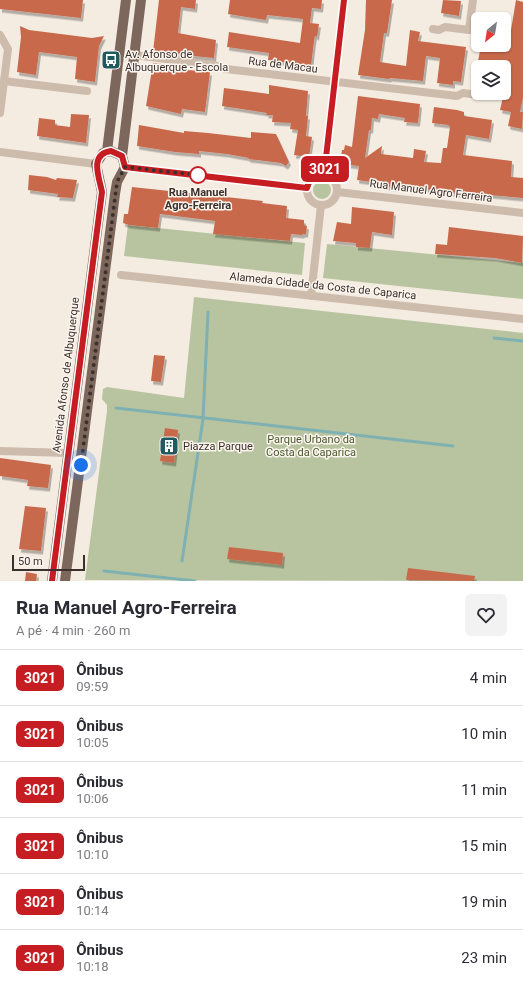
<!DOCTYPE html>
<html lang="pt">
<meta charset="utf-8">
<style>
:root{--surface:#fff;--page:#f2f2f3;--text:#2b2b33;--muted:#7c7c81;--line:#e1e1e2}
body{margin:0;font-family:Roboto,sans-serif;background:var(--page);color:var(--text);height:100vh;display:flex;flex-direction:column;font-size:15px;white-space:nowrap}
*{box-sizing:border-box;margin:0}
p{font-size:13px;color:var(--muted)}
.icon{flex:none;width:22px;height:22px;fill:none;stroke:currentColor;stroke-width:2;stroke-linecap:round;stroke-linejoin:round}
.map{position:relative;height:581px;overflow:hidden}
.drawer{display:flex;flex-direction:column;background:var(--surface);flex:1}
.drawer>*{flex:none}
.badge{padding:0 8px;border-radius:6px;font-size:14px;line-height:26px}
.needle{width:26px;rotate:210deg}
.controls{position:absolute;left:471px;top:12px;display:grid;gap:8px}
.controls a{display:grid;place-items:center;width:40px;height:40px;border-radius:6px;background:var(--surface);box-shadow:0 1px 3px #0004;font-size:20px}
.scale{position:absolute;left:12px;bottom:10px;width:73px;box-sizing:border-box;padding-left:4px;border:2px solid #3b302b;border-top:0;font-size:11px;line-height:14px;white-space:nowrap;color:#3b302b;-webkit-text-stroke:3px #fbf5ee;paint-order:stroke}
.you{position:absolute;width:20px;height:20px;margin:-10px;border:3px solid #fff;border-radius:50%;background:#1a73e8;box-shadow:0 0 0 6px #1a73e833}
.map>.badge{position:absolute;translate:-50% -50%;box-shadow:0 0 0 2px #fff}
.round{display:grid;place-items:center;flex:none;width:42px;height:42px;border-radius:6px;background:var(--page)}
.summary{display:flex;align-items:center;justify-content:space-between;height:68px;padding:0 16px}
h1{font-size:19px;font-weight:700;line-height:30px}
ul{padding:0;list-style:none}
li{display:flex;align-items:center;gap:12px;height:56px;padding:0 16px;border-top:1px solid var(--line)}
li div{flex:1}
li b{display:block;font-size:15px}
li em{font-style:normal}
li .badge{min-width:44px;font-weight:700;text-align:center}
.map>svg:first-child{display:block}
.green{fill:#b8c4a0}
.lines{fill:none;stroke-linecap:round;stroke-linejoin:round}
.stream{stroke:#7fb0b2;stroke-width:3}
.building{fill:#c8694b;filter:url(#shadow)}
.street{stroke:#cdbbac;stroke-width:8}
.primary{stroke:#7d675c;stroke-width:10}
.line-casing{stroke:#fff;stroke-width:9}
.line{stroke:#c61d23;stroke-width:6}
.walk{stroke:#3b302b;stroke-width:4;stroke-dasharray:0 7.2}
.stop-dot{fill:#fff;stroke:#c61d23;stroke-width:2}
.labels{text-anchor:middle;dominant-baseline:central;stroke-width:3;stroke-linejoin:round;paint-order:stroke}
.poi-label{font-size:11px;fill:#3b302b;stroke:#fbf5ee;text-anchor:start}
.street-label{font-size:11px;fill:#3b302b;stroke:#fbf5ee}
.stop-label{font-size:11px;font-weight:bold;fill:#3b302b;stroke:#fbf5ee}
.park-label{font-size:11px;fill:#4a5a2e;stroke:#fbf5ee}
</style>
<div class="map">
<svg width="523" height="581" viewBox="0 0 523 581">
<defs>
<filter id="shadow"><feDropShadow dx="2" dy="3.5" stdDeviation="0" flood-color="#0004"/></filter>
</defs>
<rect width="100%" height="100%" fill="#f4ebe1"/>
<!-- green -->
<path class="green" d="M313 190a9 9 0 1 1 18 0a9 9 0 1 1-18 0Z
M 128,225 L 305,243 L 302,275 L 124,256 Z
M 327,244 L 523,263 L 523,299 L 323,278 Z
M 194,297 L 523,333 L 523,581 L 85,580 L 107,411 L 107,405 L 102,399 L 103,389 L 107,387 L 184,398 Z"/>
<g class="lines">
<!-- stream -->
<path class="stream" d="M 494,338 L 523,341
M 116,408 L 453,446
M 182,561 L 203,419 L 208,312
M 104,571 L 195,581"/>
</g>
<!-- building -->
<path class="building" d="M 0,0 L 83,0 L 81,18 L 0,9 Z
M 159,0 L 196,0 L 195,9 L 181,7 L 178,33 L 216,40 L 214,58 L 153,52 Z
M 230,0 L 322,0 L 321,9 L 312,8 L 310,23 L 319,24 L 317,37 L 315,36 L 314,41 L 311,66 L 268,60 L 269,53 L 227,47 L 229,32 L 300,43 L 303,19 L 267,15 L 266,20 L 228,14 Z
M 366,0 L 392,0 L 387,33 L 384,33 L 380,62 L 406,66 L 410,30 L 420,32 L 418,41 L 466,47 L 461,82 L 453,81 L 453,85 L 437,83 L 440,58 L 426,56 L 423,81 L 390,78 L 389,79 L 358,75 L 365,30 Z
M 443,0 L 461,1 L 459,16 L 441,13 Z
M 516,0 L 523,2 L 523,97 L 520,112 L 523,112 L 522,129 L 508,126 L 511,112 L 500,110 L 504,93 L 504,67 L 477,67 L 481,45 L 504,45 L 507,29 L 511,30 Z
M 20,26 L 29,30 L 92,38 L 104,36 L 99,46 L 95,82 L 75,79 L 77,57 L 39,52 L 36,75 L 17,72 L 21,37 Z
M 153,63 L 187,67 L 187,70 L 210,72 L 205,112 L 182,109 L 181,114 L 146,106 Z
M 269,85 L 308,91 L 306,116 L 308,116 L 306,136 L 312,137 L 309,157 L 294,155 L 298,130 L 290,129 L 291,123 L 272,122 L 273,115 L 266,115 L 267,113 L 222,106 L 224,88 L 269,94 Z
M 358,96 L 420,104 L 418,123 L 404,122 L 405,118 L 379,114 L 378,119 L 372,118 L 371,130 L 369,130 L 365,158 L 382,146 L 381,154 L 413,158 L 414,149 L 426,151 L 424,162 L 441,163 L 443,148 L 447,148 L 450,127 L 448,125 L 432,123 L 434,107 L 457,110 L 464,112 L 464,116 L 492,120 L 489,139 L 466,135 L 463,155 L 512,161 L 511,177 L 523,178 L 523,198 L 478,194 L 478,197 L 398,185 L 397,188 L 380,186 L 380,183 L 357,180 L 359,166 L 340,164 L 342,150 L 344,150 L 345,145 L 352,147 Z
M 71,114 L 89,115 L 86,143 L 37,136 L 39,118 L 55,120 L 55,125 L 70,127 Z
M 139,125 L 184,133 L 184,131 L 208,133 L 251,138 L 251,132 L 276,134 L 289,162 L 286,166 L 281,163 L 248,159 L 249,158 L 227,154 L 199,151 L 199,154 L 175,152 L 137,146 Z
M 29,175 L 47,177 L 56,180 L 57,178 L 77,180 L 73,198 L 57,197 L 58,194 L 28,190 Z
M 132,187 L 263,201 L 262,203 L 287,206 L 286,218 L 304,220 L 304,225 L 307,226 L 306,234 L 303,234 L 302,235 L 291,234 L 290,241 L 213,234 L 215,221 L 160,214 L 158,228 L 129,225 L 123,223 L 124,214 L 128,214 Z
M 352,207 L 394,212 L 392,235 L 372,232 L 370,248 L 356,247 L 356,243 L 333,241 L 337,222 L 351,224 Z
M 449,227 L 523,236 L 522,263 L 495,258 L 435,254 L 436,244 L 447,245 Z
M 154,355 L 165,356 L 161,382 L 151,381 Z
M 165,428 L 178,430 L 174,463 L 160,461 Z
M 0,458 L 51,465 L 48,488 L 27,486 L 28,480 L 0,476 Z
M 25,506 L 46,508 L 41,551 L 19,549 Z
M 229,547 L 283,553 L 282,565 L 227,559 Z
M 408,568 L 475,576 L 474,581 L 406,580 Z
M 26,572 L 37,574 L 36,581 L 25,581 Z"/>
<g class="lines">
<!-- street -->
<path class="street" d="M 433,29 L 439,30 L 445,27 L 469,30 L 473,0
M 0,35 L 8,49 L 0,113
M 134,55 L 214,65 L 226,69 L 457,96 L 463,93 L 486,96
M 4,81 L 87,91
M 0,152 L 96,164
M 125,167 L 307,188
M307 190a15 15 0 1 1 30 0a15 15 0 1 1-30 0Z
M 324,175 L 344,0
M 337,192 L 523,213
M 121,275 L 523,319
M 311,296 L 321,205
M 0,451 L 68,453"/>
<!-- primary -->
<path class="primary" d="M 107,151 L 126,0
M 122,156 L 141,0
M 52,581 L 102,192 L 96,164 L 103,153 L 111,151 L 122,156 L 125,167 L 117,182 L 115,194 L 65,581"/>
</g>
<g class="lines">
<!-- line casing -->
<g class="line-casing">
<path id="line" d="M 52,581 L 102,192 C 99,177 89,154 111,151 L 122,156 L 125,167 L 307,188 C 309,179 315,175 324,175 L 344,0"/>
</g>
<!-- line -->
<use href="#line" class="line"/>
<!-- walk -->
<path class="walk" d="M 81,465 L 117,182 L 125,167 L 198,175"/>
</g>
<!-- icons -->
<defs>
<g id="bus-square" transform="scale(1)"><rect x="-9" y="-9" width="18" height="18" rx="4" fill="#1f5a5e" stroke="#fbf5ee"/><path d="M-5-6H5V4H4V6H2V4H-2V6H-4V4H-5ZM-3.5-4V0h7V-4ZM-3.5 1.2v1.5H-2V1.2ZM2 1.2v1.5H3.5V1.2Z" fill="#fff"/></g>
<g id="building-square" transform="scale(1)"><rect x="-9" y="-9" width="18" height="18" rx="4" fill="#1f5a5e" stroke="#fbf5ee"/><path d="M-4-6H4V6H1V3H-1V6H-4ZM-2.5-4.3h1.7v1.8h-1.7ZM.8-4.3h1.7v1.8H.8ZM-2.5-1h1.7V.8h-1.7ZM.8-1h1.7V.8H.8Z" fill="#fff"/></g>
</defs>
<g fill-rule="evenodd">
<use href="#bus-square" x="111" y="60"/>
<use href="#building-square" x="169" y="446"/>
</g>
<!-- markers -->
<circle class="stop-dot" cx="198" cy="175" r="8"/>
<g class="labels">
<!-- poi labels -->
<g class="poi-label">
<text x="125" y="54">Av. Afonso de<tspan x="125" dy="13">Albuquerque - Escola</tspan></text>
<text x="183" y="446">Piazza Parque</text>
</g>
<!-- street labels -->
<g class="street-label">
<text transform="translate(283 65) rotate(7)">Rua de Macau</text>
<text transform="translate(431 191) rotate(7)">Rua Manuel Agro Ferreira</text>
<text transform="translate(323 286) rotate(6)">Alameda Cidade da Costa de Caparica</text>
<text transform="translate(66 375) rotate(-83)">Avenida Afonso de Albuquerque</text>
</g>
<!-- stop labels -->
<g class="stop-label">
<text x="198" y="192">Rua Manuel<tspan x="198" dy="13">Agro-Ferreira</tspan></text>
</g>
<!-- park labels -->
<g class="park-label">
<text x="311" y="439">Parque Urbano da<tspan x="311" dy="13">Costa da Caparica</tspan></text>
</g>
</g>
</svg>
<div class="controls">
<a><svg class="needle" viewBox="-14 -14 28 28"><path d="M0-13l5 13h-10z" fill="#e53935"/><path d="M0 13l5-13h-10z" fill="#7c7c81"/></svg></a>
<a><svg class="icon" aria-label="layers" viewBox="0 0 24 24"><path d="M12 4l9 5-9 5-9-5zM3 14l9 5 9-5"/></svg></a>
</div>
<div class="scale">50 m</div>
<div class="you" style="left:81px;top:465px"></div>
<b class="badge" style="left:325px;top:169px;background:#c61d23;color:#fff">3021</b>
</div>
<section class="drawer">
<div class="summary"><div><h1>Rua Manuel Agro-Ferreira</h1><p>A pé · 4 min · 260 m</p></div><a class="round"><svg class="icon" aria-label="heart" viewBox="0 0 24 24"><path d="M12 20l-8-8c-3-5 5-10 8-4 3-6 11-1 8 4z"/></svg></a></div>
<ul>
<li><span class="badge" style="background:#c61d23;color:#fff">3021</span><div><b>Ônibus</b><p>09:59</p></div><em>4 min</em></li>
<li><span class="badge" style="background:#c61d23;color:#fff">3021</span><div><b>Ônibus</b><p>10:05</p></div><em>10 min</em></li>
<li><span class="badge" style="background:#c61d23;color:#fff">3021</span><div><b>Ônibus</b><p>10:06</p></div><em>11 min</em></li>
<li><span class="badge" style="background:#c61d23;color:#fff">3021</span><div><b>Ônibus</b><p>10:10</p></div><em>15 min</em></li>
<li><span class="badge" style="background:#c61d23;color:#fff">3021</span><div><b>Ônibus</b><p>10:14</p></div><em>19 min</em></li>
<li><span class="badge" style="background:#c61d23;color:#fff">3021</span><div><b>Ônibus</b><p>10:18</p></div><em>23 min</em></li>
</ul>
</section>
